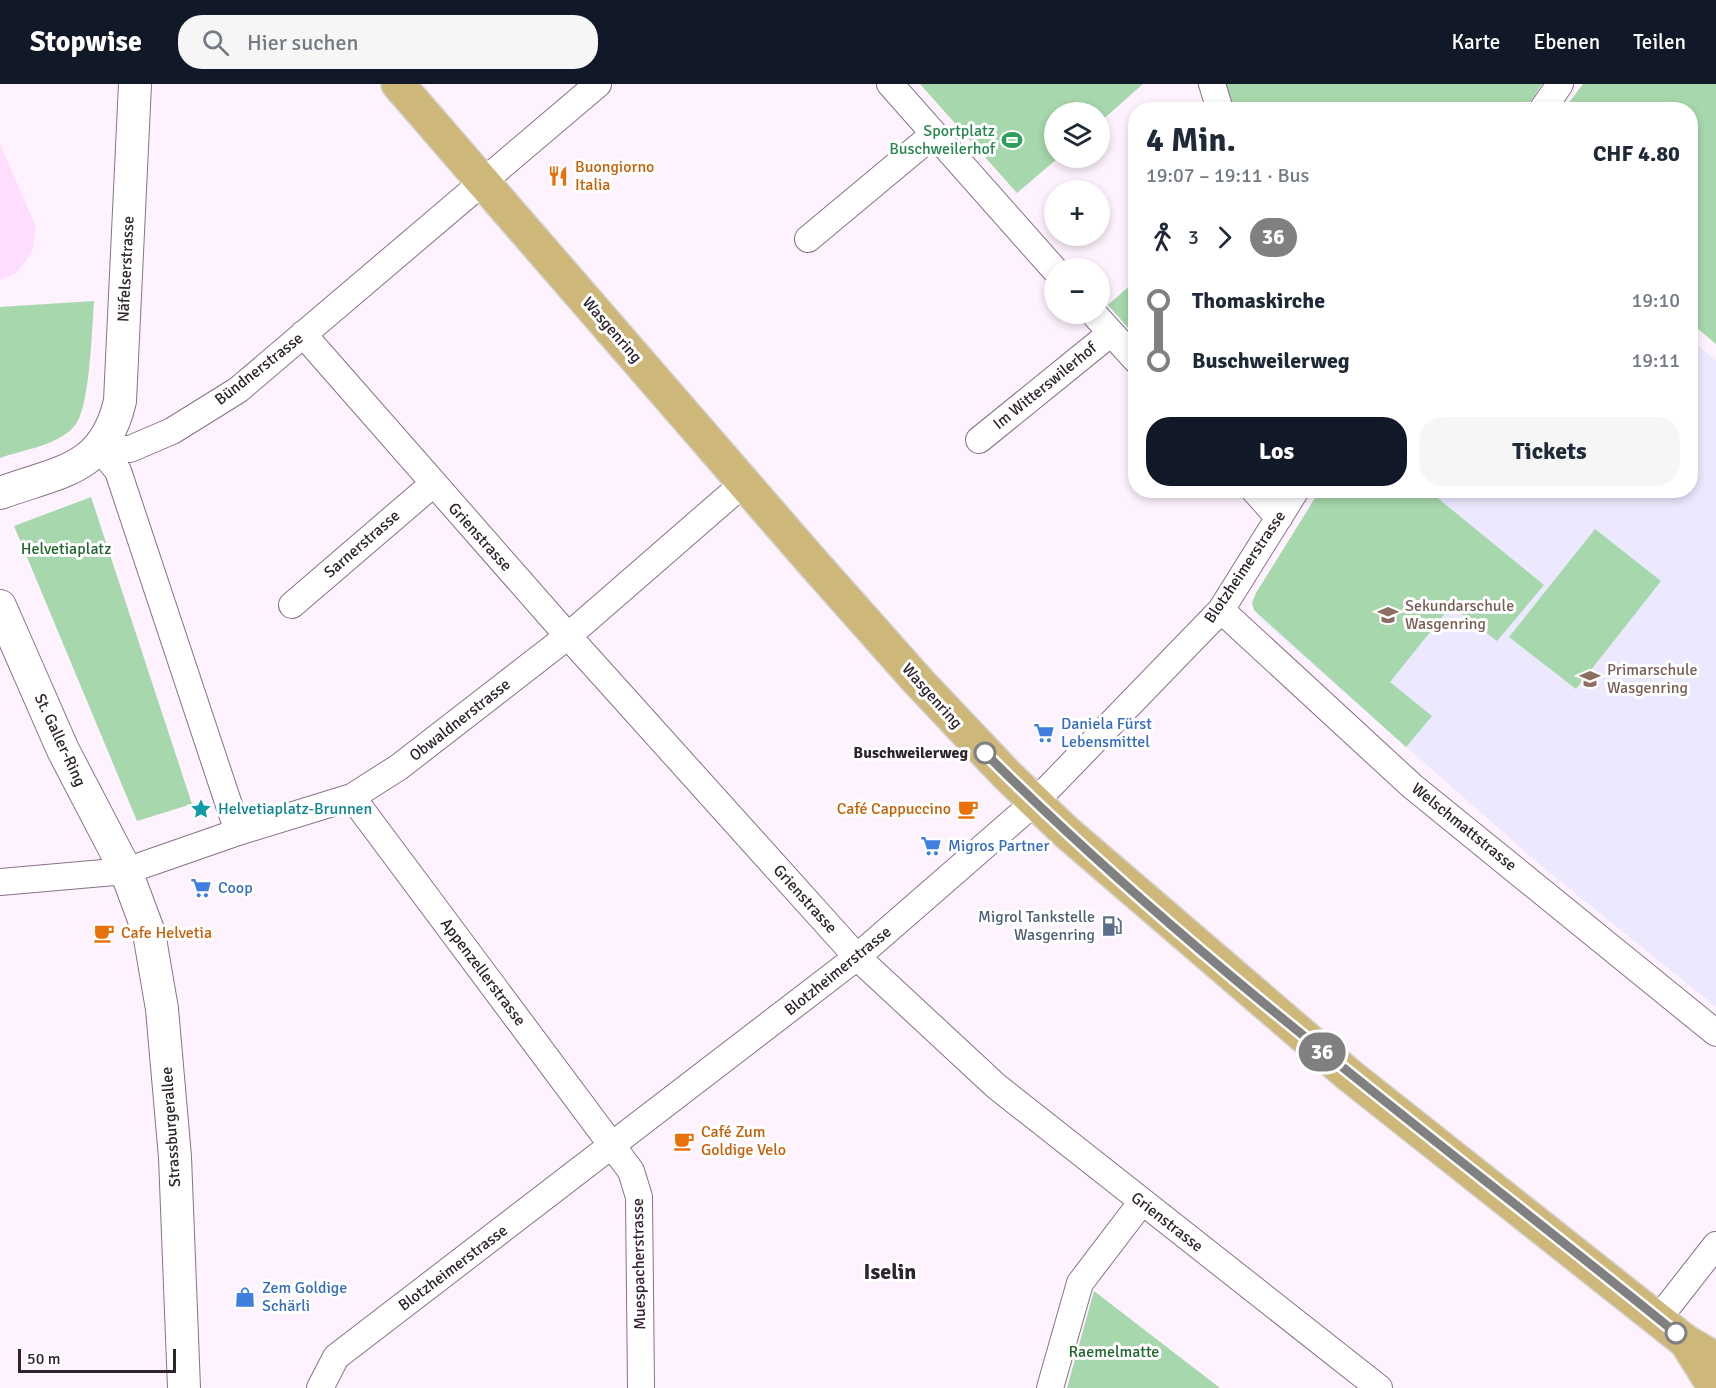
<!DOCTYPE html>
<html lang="de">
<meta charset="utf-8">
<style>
:root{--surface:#fff;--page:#f6f6f7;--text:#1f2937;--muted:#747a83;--accent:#111827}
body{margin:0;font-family:Signika,sans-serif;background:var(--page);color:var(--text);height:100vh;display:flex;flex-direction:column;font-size:22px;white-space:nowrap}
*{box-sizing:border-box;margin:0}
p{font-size:20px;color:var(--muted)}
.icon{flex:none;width:33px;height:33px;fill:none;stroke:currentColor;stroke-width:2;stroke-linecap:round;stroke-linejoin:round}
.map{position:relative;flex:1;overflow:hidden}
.panel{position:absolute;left:1128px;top:18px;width:570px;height:396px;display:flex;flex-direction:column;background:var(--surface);border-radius:24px;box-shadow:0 3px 9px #0003}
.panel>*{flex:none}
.badge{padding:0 12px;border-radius:20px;font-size:21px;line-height:39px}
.fabs{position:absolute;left:1044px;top:18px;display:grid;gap:12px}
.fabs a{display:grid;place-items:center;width:66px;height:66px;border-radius:50%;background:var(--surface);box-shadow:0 3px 9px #0003;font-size:30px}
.scale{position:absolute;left:18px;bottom:15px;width:158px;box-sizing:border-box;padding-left:6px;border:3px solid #2e242e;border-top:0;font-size:16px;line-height:21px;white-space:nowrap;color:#2e242e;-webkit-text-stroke:4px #fff;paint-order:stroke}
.map>.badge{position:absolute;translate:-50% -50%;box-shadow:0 0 0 3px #fff}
.legs{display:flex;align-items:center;gap:9px;height:66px;padding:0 18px;font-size:20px}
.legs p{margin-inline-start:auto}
.headline{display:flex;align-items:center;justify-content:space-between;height:102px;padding:0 18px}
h1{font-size:33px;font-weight:800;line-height:45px}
.button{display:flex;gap:12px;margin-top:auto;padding:12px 18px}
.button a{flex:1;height:69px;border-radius:24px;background:var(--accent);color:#fff;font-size:24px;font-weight:800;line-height:69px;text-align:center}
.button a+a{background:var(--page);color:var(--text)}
ul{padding:0 18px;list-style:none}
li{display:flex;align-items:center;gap:21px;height:60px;font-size:22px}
li i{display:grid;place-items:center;width:9px;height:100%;margin:0 8px;background:currentColor}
li i::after{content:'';width:15px;height:15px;margin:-8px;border:4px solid;border-radius:50%;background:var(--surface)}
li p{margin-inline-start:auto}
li:first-child i{background:linear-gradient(#0000 50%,currentColor 0)}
li:last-child i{background:linear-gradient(currentColor 50%,#0000 0)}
header{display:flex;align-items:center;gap:36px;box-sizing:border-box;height:84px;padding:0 30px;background:var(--accent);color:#fff}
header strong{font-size:28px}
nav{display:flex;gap:33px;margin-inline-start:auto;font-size:21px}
.search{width:420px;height:54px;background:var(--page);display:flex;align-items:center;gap:15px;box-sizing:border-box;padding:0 21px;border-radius:24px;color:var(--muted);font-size:22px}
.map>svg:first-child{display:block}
.built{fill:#feddff}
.education{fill:#ece9ff}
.green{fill:#a7d7ac}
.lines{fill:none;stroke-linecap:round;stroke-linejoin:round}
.minor-casing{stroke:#89718a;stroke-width:28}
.tertiary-casing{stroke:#89718a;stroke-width:34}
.primary-casing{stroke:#d5d3d5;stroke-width:36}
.minor{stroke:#fff;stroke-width:26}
.tertiary{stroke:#fff;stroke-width:32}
.primary{stroke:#cdb87a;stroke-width:33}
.line-1-casing{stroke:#fff;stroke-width:14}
.line-1{stroke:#808080;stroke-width:9}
.stop-1-dot{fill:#fff;stroke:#808080;stroke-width:3}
.labels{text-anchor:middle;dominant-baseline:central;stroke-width:6;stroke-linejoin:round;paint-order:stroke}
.leisure-label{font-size:16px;fill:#27864d;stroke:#fff;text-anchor:end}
.food-label{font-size:16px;fill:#c56008;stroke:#fff;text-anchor:start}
.street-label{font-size:16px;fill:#2e242e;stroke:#fff}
.park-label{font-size:16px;fill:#236630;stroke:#fff}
.education-label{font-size:16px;fill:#785e54;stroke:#fff;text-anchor:start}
.shop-label{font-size:16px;fill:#366cbe;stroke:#fff;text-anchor:start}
.stop-label{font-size:16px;font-weight:bold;fill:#2e242e;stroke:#fff;text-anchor:end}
.culture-label{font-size:16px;fill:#0d838f;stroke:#fff;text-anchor:start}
.service-label{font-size:16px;fill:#4e5e75;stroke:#fff;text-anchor:end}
.district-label{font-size:22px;font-weight:bold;fill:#2e242e;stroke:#fff}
</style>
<header>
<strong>Stopwise</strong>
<div class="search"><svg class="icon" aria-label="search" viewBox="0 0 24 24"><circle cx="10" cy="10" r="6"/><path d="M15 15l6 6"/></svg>Hier suchen</div>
<nav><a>Karte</a><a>Ebenen</a><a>Teilen</a></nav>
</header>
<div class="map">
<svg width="1716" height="1304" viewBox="0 0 1716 1304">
<rect width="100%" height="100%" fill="#fdf2fd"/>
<!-- built -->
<path class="built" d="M 0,60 L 36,143 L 32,169 L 16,189 L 0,196 Z"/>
<!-- education -->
<path class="education" d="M 1691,255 L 1716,277 L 1716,923 L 1545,785 L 1261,535 L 1254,526 L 1252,519 L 1320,407 L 1690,406 Z"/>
<!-- green -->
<path class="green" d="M 920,0 L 1143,0 L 1100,38 L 1100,28 L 1054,28 L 1054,74 L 1058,74 L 1017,109 Z
M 1221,0 L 1542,0 L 1525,26 L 1229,25 Z
M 1583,0 L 1716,0 L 1716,260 L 1691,239 L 1690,26 L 1564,25 Z
M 1135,197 L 1135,252 L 1108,221 Z
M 94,217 C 92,244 90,321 76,340 C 61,361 22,366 0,374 L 0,223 Z
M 1320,406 L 1429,407 L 1544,501 L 1497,557 L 1451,522 L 1390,598 L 1432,632 L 1406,663 L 1254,526 L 1252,519 L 1256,509 Z
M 91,413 L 192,720 L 137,737 L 14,442 Z
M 1595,445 L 1661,497 L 1576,605 L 1509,553 Z
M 1094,1207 L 1220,1304 L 1067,1304 Z"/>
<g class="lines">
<!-- minor casing -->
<g class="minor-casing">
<path id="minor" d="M 890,0 L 1054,185
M 1212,0 L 1220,26
M 1542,26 L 1560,0
M 808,155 L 934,50
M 1094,230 L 1136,276
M 303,250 L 568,552 L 857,873 L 996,1002 L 1379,1304
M 979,356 L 1111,249
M 100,365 L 130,365 L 172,347 L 238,306 L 598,0
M 100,365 L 118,387 L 238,748
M 1254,406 L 1279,434
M 292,521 L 433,400
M 1221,526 L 1412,702 L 1716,949
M 352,713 L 631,1087 L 639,1113 L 641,1304
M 0,798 L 126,787 L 238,748 L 352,713 L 399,683 L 568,552 L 744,399
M 1658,1235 L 1716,1161
M 320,1304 L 336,1273 L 857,873 L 1035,718 L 1221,526 L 1296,406
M 1050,1304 L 1080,1199 L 1141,1119"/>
</g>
<!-- tertiary casing -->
<g class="tertiary-casing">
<path id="tertiary" d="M 0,409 C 60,387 104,387 120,317 L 135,0
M 0,522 L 63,666 L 126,787 L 149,849 L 162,925 L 175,1073 L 184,1304"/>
</g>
<!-- primary casing -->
<g class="primary-casing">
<path id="primary" d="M 398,0 L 808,473 L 918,597 L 1006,690 L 1065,747 L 1349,991 L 1685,1257 L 1716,1275
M 1688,1261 L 1715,1304"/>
</g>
<!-- minor -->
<use href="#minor" class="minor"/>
<!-- tertiary -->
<use href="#tertiary" class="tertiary"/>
<!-- primary -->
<use href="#primary" class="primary"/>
</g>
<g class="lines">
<!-- line-1 casing -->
<g class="line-1-casing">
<path id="line-1" d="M 985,669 C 1198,882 1443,1059 1676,1249"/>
</g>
<!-- line-1 -->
<use href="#line-1" class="line-1"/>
</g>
<!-- icons -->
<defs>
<g id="stadium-bare" transform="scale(1.62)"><path d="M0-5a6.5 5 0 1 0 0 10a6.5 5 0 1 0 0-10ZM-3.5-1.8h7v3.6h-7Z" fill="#2e9e5b" stroke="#fff" stroke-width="2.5" paint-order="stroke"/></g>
<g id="restaurant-bare" transform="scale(1.62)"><path d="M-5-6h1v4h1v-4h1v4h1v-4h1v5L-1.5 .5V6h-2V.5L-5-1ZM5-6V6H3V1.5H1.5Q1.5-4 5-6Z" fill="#e8710a" stroke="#fff" stroke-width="2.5" paint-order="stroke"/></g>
<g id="school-bare" transform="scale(1.62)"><path d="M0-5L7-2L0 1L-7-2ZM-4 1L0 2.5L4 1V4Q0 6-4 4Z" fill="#8d6e63" stroke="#fff" stroke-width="2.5" paint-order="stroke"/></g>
<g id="supermarket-bare" transform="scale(1.62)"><path d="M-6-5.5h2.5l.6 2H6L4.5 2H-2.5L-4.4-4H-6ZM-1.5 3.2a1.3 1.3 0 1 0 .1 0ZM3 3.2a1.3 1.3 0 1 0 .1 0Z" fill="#3f7fe0" stroke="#fff" stroke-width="2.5" paint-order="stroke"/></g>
<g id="sight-bare" transform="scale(1.62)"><path d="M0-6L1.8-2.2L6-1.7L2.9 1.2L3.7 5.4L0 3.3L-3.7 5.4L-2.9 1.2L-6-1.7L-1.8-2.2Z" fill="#0f9aa8" stroke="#fff" stroke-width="2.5" paint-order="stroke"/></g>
<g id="cafe-bare" transform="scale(1.62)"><path d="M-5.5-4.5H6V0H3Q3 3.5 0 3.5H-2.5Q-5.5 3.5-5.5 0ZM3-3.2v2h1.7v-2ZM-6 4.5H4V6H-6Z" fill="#e8710a" stroke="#fff" stroke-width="2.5" paint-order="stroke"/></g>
<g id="fuel-bare" transform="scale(1.62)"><path d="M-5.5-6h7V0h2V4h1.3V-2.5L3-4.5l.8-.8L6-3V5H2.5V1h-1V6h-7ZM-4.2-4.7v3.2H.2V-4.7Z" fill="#5c6f8a" stroke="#fff" stroke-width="2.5" paint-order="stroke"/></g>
<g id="shop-bare" transform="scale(1.62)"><path d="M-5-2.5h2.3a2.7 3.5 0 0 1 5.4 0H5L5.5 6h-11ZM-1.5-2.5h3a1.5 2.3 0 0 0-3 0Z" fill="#3f7fe0" stroke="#fff" stroke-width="2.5" paint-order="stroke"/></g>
</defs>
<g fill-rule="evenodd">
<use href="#stadium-bare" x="1012" y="56"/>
<use href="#restaurant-bare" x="558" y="92"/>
<use href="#school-bare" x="1388" y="531"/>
<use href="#school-bare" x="1590" y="595"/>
<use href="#supermarket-bare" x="1044" y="649"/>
<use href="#sight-bare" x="201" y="725"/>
<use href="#cafe-bare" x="968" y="725"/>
<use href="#supermarket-bare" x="931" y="762"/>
<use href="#supermarket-bare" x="201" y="804"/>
<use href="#fuel-bare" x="1112" y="842"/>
<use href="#cafe-bare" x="104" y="849"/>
<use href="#cafe-bare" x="684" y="1057"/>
<use href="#shop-bare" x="245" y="1213"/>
</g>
<!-- markers -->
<g class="stop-1-dot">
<circle cx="985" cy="669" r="10"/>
<circle cx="1676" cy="1249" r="10"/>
</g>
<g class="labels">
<!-- leisure labels -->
<g class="leisure-label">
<text x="995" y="47">Sportplatz<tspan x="995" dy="18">Buschweilerhof</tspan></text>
</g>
<!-- food labels -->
<g class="food-label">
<text x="575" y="83">Buongiorno<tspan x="575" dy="18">Italia</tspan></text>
<text x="951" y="725" text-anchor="end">Café Cappuccino</text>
<text x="121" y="849">Cafe Helvetia</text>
<text x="701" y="1048">Café Zum<tspan x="701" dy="18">Goldige Velo</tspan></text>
</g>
<!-- street labels -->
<g class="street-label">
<text transform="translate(126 185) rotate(-87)">Näfelserstrasse</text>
<text transform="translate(612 246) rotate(49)">Wasgenring</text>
<text transform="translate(259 285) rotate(-38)">Bündnerstrasse</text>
<text transform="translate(1045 302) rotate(-39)">Im Witterswilerhof</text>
<text transform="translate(480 453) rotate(48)">Grienstrasse</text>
<text transform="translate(362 460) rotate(-41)">Sarnerstrasse</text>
<text transform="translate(1245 483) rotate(-56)">Blotzheimerstrasse</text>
<text transform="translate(932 612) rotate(48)">Wasgenring</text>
<text transform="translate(460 636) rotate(-38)">Obwaldnerstrasse</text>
<text transform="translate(60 656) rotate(65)">St. Galler-Ring</text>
<text transform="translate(1464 743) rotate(39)">Welschmattstrasse</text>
<text transform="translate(805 815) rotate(48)">Grienstrasse</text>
<text transform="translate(838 887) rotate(-39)">Blotzheimerstrasse</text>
<text transform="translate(483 888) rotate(53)">Appenzellerstrasse</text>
<text transform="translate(171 1043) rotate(-94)">Strassburgerallee</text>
<text transform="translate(1167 1138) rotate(38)">Grienstrasse</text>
<text transform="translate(639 1180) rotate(-91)">Muespacherstrasse</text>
<text transform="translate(453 1184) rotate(-37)">Blotzheimerstrasse</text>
</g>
<!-- park labels -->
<g class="park-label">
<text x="66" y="465">Helvetiaplatz</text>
<text x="1114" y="1268">Raemelmatte</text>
</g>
<!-- education labels -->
<g class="education-label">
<text x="1405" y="522">Sekundarschule<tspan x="1405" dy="18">Wasgenring</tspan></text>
<text x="1607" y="586">Primarschule<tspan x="1607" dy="18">Wasgenring</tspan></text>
</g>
<!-- shop labels -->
<g class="shop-label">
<text x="1061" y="640">Daniela Fürst<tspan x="1061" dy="18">Lebensmittel</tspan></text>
<text x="948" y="762">Migros Partner</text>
<text x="218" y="804">Coop</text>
<text x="262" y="1204">Zem Goldige<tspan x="262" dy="18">Schärli</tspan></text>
</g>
<!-- stop labels -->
<g class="stop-label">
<text x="968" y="669">Buschweilerweg</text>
</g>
<!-- culture labels -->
<g class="culture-label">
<text x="218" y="725">Helvetiaplatz-Brunnen</text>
</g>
<!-- service labels -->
<g class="service-label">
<text x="1095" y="833">Migrol Tankstelle<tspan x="1095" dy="18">Wasgenring</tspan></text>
</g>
<!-- district labels -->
<g class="district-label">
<text x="890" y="1187">Iselin</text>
</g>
</g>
</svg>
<div class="fabs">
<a><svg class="icon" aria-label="layers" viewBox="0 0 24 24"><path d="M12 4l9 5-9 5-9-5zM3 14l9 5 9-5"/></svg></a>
<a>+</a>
<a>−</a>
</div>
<div class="scale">50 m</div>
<b class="badge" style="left:1322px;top:968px;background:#808080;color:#fff">36</b>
<section class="panel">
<div class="headline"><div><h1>4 Min.</h1><p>19:07 – 19:11 · Bus</p></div><b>CHF 4.80</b></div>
<div class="legs"><svg class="icon" aria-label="walk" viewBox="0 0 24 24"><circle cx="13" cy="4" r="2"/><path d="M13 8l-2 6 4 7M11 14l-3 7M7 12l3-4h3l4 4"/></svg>3<svg class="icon" aria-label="forward" viewBox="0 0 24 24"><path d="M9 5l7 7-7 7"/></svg><b class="badge" style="background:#808080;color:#fff">36</b></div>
<ul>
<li><i style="color:#808080"></i><b>Thomaskirche</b><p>19:10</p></li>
<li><i style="color:#808080"></i><b>Buschweilerweg</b><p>19:11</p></li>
</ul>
<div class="button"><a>Los</a><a>Tickets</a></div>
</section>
</div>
